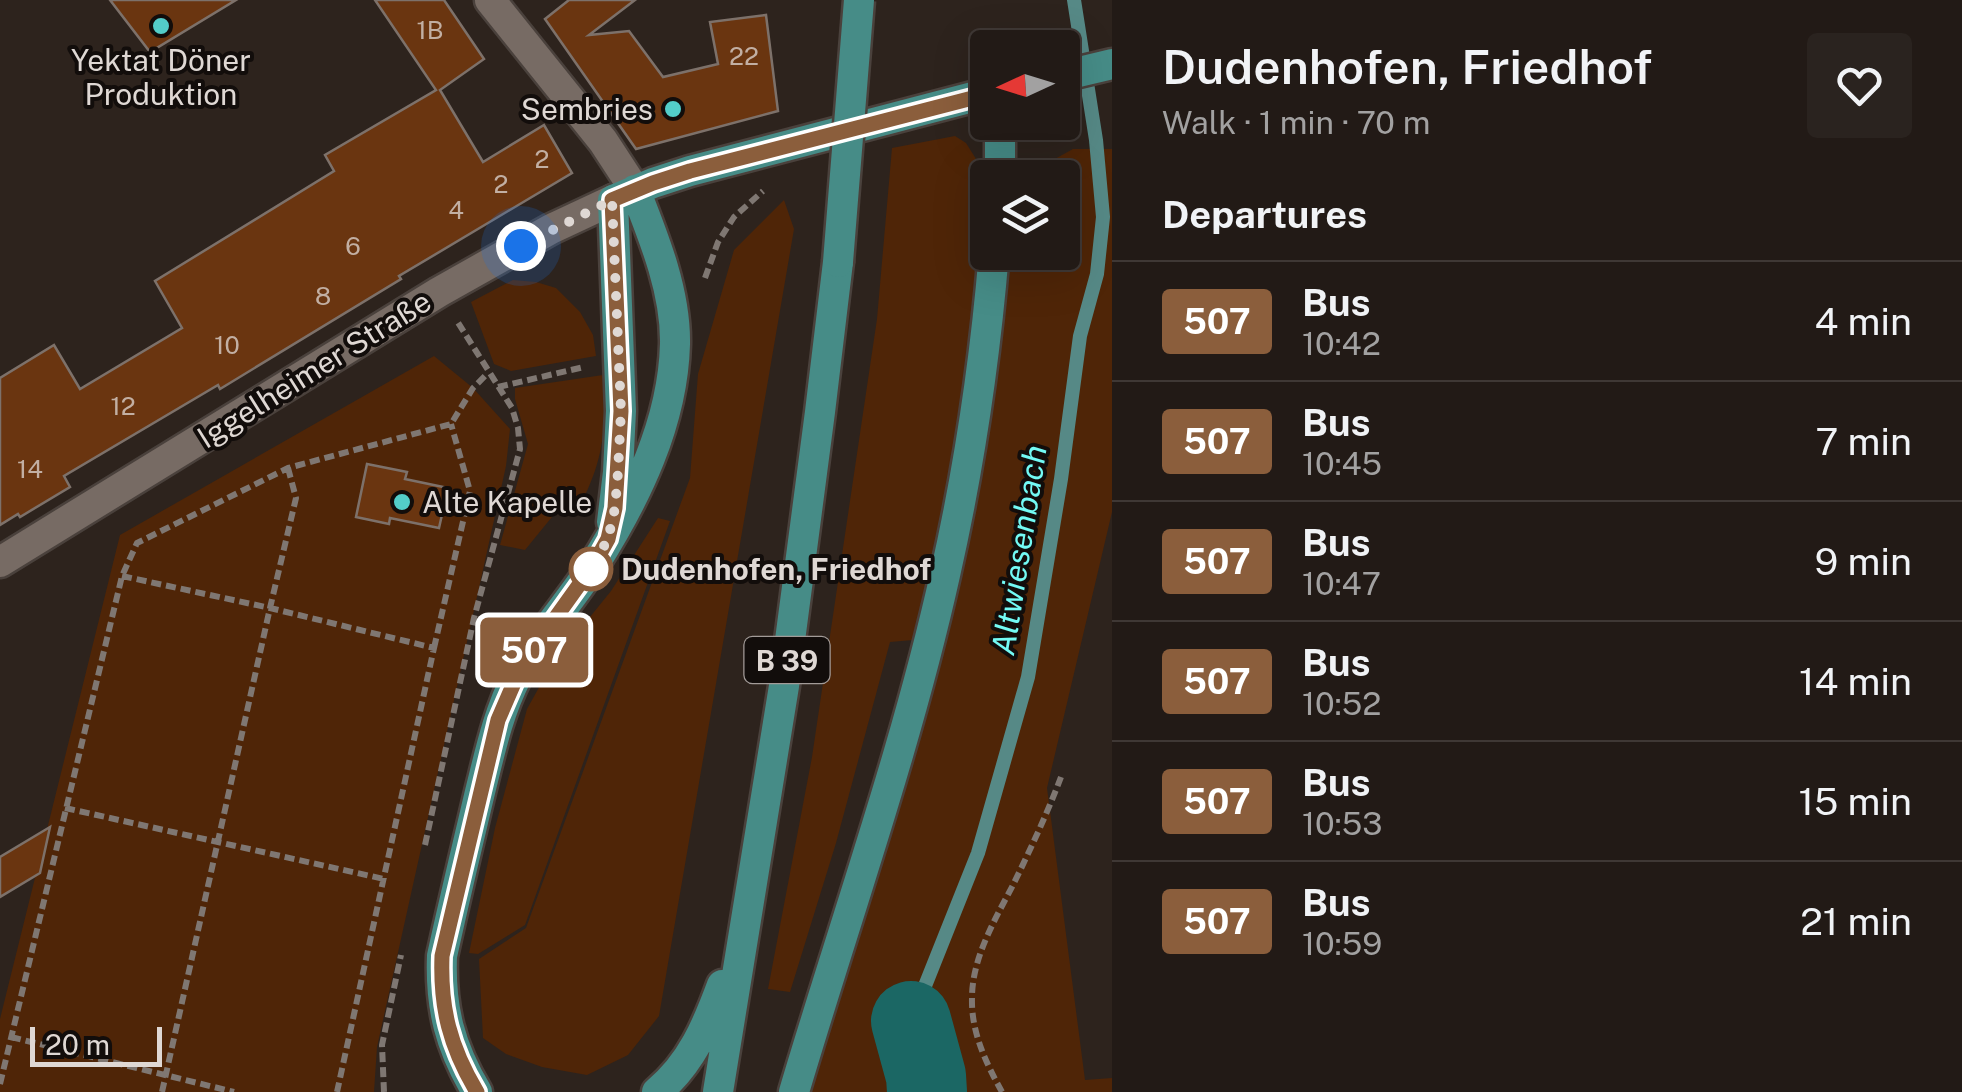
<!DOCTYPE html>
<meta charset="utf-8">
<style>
:root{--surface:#221a16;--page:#2a231f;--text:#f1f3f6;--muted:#a2a1a1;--line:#3f3835}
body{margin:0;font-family:"Public Sans",sans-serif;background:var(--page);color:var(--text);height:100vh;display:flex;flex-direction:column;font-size:38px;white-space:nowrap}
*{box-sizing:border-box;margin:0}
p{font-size:32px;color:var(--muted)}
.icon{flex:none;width:55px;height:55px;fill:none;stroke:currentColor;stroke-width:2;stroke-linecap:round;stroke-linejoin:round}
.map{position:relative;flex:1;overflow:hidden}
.side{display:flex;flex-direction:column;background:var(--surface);width:850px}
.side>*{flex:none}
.badge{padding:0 20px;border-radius:8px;font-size:35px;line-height:65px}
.needle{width:65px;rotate:266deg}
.tools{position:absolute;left:970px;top:30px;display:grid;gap:20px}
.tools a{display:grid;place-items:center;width:110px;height:110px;border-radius:10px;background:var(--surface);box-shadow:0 10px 40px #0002,0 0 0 2px var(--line);font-size:50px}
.scale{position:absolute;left:30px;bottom:25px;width:132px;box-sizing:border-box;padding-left:10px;border:5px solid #dfd8d4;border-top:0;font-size:28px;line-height:35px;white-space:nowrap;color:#dfd8d4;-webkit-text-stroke:8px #120d0b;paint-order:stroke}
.you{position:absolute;width:50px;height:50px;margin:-25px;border:8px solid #fff;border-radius:50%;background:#1a73e8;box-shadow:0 0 0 15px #1a73e833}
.map>.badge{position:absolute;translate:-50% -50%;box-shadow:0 0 0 5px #fff}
h2{padding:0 50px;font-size:38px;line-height:90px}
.round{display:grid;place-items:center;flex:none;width:105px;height:105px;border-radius:10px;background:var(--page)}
.overview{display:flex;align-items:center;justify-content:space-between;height:170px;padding:0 50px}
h1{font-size:48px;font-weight:600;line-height:75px}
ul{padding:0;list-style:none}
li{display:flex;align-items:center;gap:30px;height:120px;padding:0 50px;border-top:2px solid var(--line)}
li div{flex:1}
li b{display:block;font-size:38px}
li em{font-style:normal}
li .badge{min-width:110px;font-weight:700;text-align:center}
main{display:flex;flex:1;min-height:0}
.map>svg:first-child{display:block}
.green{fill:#4f2507}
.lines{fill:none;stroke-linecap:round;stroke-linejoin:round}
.stream{stroke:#568986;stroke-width:14}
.river{stroke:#1b6764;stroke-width:80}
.building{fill:#6a3510;stroke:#7d716a;stroke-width:2.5}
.minor-casing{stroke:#4a413c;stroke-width:35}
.major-casing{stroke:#4a413c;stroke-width:35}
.path{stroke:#7f7772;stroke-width:6;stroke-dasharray:10 5;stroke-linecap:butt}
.minor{stroke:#776b64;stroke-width:30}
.major{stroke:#468c87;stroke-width:30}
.major-bridge-casing{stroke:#4a413c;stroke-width:35;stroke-linecap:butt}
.major-bridge{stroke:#468c87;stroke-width:30}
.line-casing{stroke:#fff;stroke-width:22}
.line{stroke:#8b5e3c;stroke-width:15}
.walk{stroke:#dfd8d4;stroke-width:10;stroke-dasharray:0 18}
.poi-dot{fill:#53cdc9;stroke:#120d0b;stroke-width:4}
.stop-dot{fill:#fff;stroke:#8b5e3c;stroke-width:5}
.labels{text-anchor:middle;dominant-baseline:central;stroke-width:8;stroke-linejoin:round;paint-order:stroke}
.number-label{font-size:25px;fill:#c2afa3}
.shield{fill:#120d0b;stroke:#a29b98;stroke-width:2.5}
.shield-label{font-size:28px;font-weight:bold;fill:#dfd8d4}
.poi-label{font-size:30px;fill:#dfd8d4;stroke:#120d0b}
.street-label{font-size:30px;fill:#dfd8d4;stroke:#120d0b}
.stop-label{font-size:30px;font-weight:bold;fill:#dfd8d4;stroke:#120d0b;text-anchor:start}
.water-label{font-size:32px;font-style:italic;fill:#73faf5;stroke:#120d0b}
</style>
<main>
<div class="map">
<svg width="1112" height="1092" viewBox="0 0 1112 1092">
<rect width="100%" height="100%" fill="#2d231d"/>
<!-- green -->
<path class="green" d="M 955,136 L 966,143 L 976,159 L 983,182 L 978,273 L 955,450 L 938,534 L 913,640 L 890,642 L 836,843 L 790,992 L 768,989 L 812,757 L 877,319 L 892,148 Z
M 1073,149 L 1112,149 L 1112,512 L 1047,788 L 1085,1080 L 1112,1078 L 1112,1092 L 937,1092 L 934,1028 L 914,1092 L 807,1092 L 916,748 L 956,593 L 1009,253 L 1062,252 L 1062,178 L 1022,177 Z
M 784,200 L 794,229 L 659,1016 L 628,1055 L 587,1075 L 542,1067 L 506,1054 L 483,1038 L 479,959 L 526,928 L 690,478 L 698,374 L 734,250 Z
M 513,280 L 536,282 L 556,288 L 580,312 L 593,335 L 596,356 L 511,371 L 494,364 L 471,302 Z
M 434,356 L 473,388 L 510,429 L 506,466 L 377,1047 L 374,1092 L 0,1092 L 0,1019 L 120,535 Z
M 603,375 C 607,433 603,464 575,515 L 556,512 L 525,550 L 500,545 L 528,444 L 515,399 L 515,388 Z
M 658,518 L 670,521 L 525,925 L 478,954 L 469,953 L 495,828 L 527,709 L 552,664 L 611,591 Z"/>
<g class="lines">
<!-- stream -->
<path class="stream" d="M 897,1092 L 911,1021 L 978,853 L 1028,677 L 1061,479 L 1080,336 L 1097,274 L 1103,217 L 1096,140 L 1074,0"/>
<!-- river -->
<path class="river" d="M 911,1021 L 926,1076 L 927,1092"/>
</g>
<!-- building -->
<path class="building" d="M 110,0 L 236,0 L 150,52 Z
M 375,0 L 444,0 L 484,59 L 440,90 L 483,162 L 544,125 L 572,173 L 399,276 L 401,279 L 220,389 L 218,385 L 64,476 L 70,487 L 20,517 L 18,514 L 0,525 L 0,378 L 54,345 L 80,389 L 182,328 L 155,281 L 334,171 L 325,155 L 436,90 Z
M 569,0 L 635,0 L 589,35 L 629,31 L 663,77 L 718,64 L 710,22 L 766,15 L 778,111 L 636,149 L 545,19 Z
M 367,464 L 407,472 L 405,479 L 448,488 L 439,528 L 390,518 L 389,524 L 356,517 Z
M 50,827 L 40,873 L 0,897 L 0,857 Z"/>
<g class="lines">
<!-- minor casing -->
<g class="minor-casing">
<path id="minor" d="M 490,0 L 603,141 L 635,190
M 0,562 L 439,292 L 551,229 L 613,200"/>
</g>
<!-- major casing -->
<g class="major-casing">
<path id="major" d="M 1062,76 L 1112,64
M 1000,178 L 1000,122
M 612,522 L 618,472 L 621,411 L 613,200 L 653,183 L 690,171 L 988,93
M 477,1092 C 450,1047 440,1008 442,956 C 454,901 467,847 480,792 C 490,752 498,713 517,676 C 538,636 570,602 595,563 C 636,498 673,423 675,344 C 676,292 654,238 635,190
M 657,1092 C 691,1064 707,1026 722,985
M 718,1092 L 784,686 L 820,412 L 838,262
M 794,1092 C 845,920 906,750 945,575 C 969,469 985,361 994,252"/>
</g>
<!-- path -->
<path class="path" d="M 705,278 L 718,242 L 734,217 L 763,191
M 498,387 L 584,367
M 122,576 L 270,608 L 434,648 L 337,1092
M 434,648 L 470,491 L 451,424
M 65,808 L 384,879
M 425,845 L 474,618 L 520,449 L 518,428 L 512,408 L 457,321
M 11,1037 L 234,1092
M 0,1084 L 122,576 L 137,543 L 288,468 L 451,424 L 473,388 L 488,373
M 162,1092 L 270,608 L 296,498 L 288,468
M 384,1092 L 382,1045 L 401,955
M 1002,1092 C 986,1063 971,1032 972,998 C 972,957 996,918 1014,883 C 1031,848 1047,814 1061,777"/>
<!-- minor -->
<use href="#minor" class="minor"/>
<!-- major -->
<use href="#major" class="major"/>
<!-- major-bridge casing -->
<g class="major-bridge-casing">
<path id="major-bridge" d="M 838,262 L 859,0"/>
</g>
<!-- major-bridge -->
<use href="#major-bridge" class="major-bridge"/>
</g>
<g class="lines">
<!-- line casing -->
<g class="line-casing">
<path id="line" d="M 477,1092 C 450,1047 440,1008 442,956 L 498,720 L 517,676 L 546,631 L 594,564 L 608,539 L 615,508 L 621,411 L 612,200 L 653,183 L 690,171 L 988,94"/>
</g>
<!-- line -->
<use href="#line" class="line"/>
<!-- walk -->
<path class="walk" d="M 521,246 L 612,200 L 621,411 L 618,472 L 615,508 L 608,539 L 591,569"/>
</g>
<!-- markers -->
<g class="poi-dot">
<circle cx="161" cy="26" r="10"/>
<circle cx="673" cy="109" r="10"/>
<circle cx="402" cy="502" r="10"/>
</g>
<circle class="stop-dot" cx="591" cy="569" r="20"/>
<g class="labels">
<!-- number labels -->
<g class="number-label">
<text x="430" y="30">1B</text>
<text x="744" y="56">22</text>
<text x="542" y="159">2</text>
<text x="501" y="184">2</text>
<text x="456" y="210">4</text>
<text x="353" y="246">6</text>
<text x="323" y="296">8</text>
<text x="227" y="345">10</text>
<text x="123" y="406">12</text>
<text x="30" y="469">14</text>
</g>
<!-- shield labels -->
<rect class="shield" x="744.5" y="637" width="85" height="46" rx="8"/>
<g class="shield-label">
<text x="787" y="660">B 39</text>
</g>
<!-- poi labels -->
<g class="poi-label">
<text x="161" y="60">Yektat Döner<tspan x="161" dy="34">Produktion</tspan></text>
<text x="653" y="109" text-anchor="end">Sembries</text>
<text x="422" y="502" text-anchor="start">Alte Kapelle</text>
</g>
<!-- street labels -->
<g class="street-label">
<text transform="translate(314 369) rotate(-32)">Iggelheimer Straße</text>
</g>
<!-- stop labels -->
<g class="stop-label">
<text x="621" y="569">Dudenhofen, Friedhof</text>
</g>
<!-- water labels -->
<g class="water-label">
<text transform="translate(1019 550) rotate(-81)">Altwiesenbach</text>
</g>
</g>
</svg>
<div class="tools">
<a><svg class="needle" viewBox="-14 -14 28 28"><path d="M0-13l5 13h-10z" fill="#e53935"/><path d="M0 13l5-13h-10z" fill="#a2a1a1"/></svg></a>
<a><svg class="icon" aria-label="layers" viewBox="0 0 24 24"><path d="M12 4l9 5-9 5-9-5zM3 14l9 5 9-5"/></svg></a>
</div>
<div class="scale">20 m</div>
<div class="you" style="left:521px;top:246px"></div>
<b class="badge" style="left:534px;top:650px;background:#8b5e3c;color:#fff">507</b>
</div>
<section class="side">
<div class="overview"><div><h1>Dudenhofen, Friedhof</h1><p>Walk · 1 min · 70 m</p></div><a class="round"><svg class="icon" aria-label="heart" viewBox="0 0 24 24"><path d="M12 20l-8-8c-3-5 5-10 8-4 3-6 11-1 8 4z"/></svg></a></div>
<h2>Departures</h2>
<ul>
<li><span class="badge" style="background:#8b5e3c;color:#fff">507</span><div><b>Bus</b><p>10:42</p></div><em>4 min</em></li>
<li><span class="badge" style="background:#8b5e3c;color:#fff">507</span><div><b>Bus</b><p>10:45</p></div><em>7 min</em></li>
<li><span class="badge" style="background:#8b5e3c;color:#fff">507</span><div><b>Bus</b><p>10:47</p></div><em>9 min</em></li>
<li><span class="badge" style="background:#8b5e3c;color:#fff">507</span><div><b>Bus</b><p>10:52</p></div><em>14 min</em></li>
<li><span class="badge" style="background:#8b5e3c;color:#fff">507</span><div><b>Bus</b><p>10:53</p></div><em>15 min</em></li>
<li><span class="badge" style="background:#8b5e3c;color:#fff">507</span><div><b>Bus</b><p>10:59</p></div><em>21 min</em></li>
</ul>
</section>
</main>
